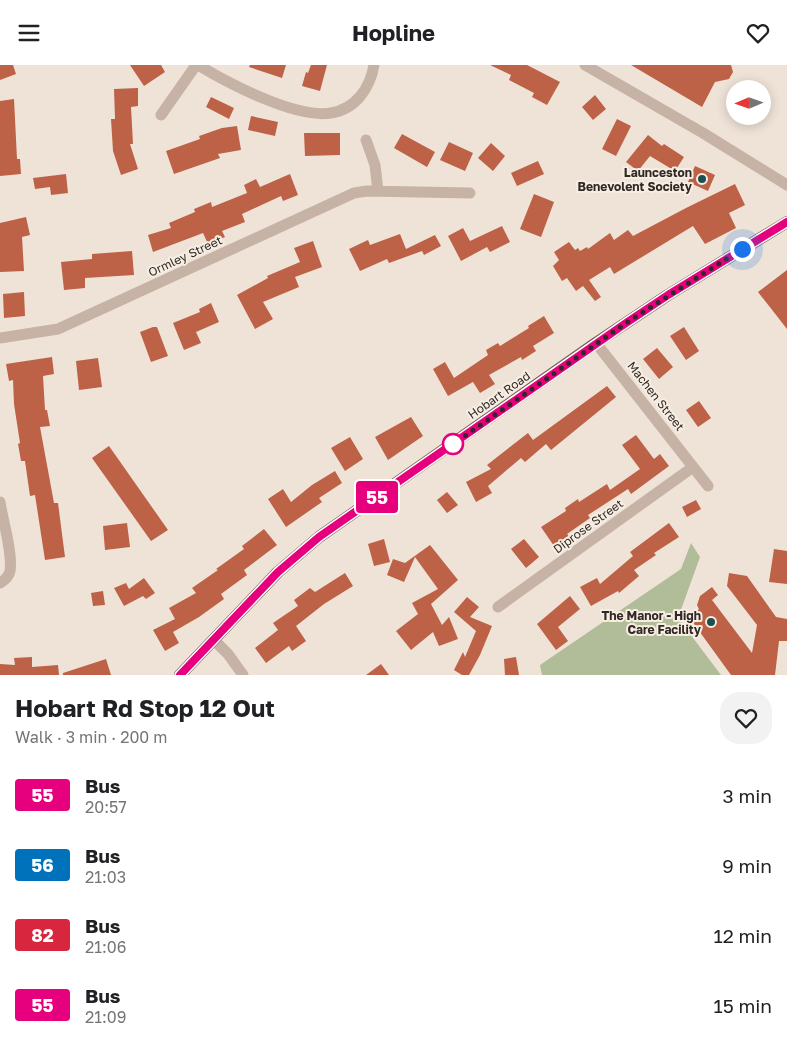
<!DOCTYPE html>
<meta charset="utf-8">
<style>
:root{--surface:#fff;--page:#f2f2f2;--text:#202124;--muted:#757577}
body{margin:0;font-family:"Golos Text",sans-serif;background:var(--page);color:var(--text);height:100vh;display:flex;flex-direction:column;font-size:19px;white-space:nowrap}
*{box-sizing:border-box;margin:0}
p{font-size:16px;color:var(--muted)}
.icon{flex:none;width:28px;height:28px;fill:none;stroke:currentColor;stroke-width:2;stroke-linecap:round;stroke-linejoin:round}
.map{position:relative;height:610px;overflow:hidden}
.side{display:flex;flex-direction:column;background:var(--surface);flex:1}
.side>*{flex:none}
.badge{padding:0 10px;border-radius:4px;font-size:18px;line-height:32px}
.needle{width:32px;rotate:268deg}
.fabs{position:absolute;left:726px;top:15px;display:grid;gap:10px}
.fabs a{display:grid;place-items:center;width:45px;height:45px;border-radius:50%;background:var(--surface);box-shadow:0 2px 12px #0003;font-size:25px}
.you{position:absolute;width:25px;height:25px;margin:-12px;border:4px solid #fff;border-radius:50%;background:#1a73e8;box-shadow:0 0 0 8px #1a73e833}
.map>.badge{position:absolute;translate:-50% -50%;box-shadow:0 0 0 2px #fff}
.round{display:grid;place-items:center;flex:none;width:52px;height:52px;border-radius:20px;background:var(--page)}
.headline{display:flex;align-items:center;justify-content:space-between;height:85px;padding:0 15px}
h1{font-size:24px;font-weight:700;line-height:38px}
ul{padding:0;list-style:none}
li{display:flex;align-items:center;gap:15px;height:70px;padding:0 15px}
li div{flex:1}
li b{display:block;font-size:19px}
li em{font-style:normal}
li .badge{min-width:55px;font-weight:700;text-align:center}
header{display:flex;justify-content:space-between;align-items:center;height:65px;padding:0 15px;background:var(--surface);font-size:22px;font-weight:700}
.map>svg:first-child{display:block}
.green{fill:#b1bc99}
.building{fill:#bd6147}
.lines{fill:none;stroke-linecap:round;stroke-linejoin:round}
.minor{stroke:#c6b3a5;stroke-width:11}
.major{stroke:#736057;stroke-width:12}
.line-casing{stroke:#fff;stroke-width:11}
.line{stroke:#e6007e;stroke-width:8}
.walk{stroke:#322926;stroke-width:5;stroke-dasharray:0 9}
.poi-dot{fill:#1e4e50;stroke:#f7eee3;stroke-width:2}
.stop-dot{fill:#fff;stroke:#e6007e;stroke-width:2.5}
.labels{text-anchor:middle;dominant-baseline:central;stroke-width:4;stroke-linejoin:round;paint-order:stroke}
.poi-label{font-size:12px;font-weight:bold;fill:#322926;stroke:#f7eee3;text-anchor:end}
.street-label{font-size:12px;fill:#322926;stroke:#f7eee3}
</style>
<header><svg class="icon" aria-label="menu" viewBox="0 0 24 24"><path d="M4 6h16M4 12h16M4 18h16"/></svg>Hopline<svg class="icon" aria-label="heart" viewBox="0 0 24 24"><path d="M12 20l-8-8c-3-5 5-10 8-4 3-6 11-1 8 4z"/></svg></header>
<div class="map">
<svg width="787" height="610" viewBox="0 0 787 610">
<rect width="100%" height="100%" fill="#efe3d8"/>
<!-- green -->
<path class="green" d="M 691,478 L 700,492 L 678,553 L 721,610 L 542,610 L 540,600 L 681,504 Z"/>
<!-- building -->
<path class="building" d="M 0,0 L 13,0 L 16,9 L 0,15 Z
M 130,0 L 161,0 L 165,7 L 144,21 Z
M 250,0 L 286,0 L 282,13 L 249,2 Z
M 311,0 L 327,0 L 320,26 L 302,21 L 306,7 L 308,8 Z
M 490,0 L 527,0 L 560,17 L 547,40 L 532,32 L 534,28 L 509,15 L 511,10 Z
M 631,0 L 731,0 L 733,7 L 729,14 L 715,17 L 702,42 Z
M 138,23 L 138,41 L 131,42 L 133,79 L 130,79 L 138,104 L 121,110 L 113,86 L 111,54 L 115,54 L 114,24 Z
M 595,30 L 606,44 L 593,55 L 582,42 Z
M 211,32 L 234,43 L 229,54 L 206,42 Z
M 14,34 L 17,94 L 20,94 L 21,109 L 0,111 L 0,36 Z
M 251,51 L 278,57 L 275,71 L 248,65 Z
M 617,54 L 631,61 L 616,91 L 602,84 Z
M 237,61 L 241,85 L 218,89 L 220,93 L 174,109 L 166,86 L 200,74 L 199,71 L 222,63 Z
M 304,68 L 340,68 L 340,90 L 305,91 Z
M 402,69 L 435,87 L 427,102 L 394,83 Z
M 648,70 L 662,81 L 664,79 L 684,92 L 675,106 L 650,91 L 638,106 L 626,97 Z
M 449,77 L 473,88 L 465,106 L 440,95 Z
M 491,78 L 505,91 L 493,106 L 478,93 Z
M 538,96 L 544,109 L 517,121 L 511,108 Z
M 695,101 L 715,110 L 708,126 L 688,117 Z
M 66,109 L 68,128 L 51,130 L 50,122 L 35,124 L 33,113 Z
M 290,109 L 298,130 L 283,136 L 281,131 L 242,149 L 245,157 L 222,166 L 225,172 L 208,179 L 203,168 L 153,187 L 148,170 L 171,163 L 169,158 L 195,147 L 194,144 L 211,137 L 212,142 L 247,128 L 244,120 L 256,114 L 260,122 Z
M 735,119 L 745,140 L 729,148 L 736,163 L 705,179 L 693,161 L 614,209 L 610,202 L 589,215 L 601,232 L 595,236 L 583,221 L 576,226 L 567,213 L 562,216 L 553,201 L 559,195 L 554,187 L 569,177 L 575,185 L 578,183 L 580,186 L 587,182 L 588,184 L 610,168 L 614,175 L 628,165 L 633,171 L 686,143 Z
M 534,129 L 554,137 L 541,172 L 520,164 Z
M 26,152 L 30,170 L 22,172 L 24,206 L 0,207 L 0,158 Z
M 502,161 L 510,177 L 490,187 L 487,182 L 461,196 L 448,171 L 463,163 L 470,176 Z
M 400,169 L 406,184 L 435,170 L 441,181 L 424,190 L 422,186 L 389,198 L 387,194 L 360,206 L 349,184 L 368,175 L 370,180 Z
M 313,176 L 322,202 L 295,212 L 299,222 L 263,237 L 273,254 L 255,264 L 237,230 L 268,213 L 267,211 L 300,197 L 294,183 Z
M 132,186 L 134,210 L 85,213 L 85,223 L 64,225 L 61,197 L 92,194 L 92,189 Z
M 787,205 L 787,264 L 758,227 Z
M 24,227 L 25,251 L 4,253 L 3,229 Z
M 211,238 L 219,257 L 196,267 L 201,278 L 184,285 L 173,258 L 200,247 L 199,244 Z
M 544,251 L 554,268 L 533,281 L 536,286 L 522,295 L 521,292 L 489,310 L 495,319 L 480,328 L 473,317 L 448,331 L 433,304 L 445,297 L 454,313 L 488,290 L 486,285 L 498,278 L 500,281 L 529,263 L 528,261 Z
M 153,262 L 157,262 L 168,291 L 151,297 L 140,267 Z
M 684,262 L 699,286 L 686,295 L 670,271 Z
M 657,283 L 673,302 L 659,314 L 643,294 Z
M 52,292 L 54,309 L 43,311 L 45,345 L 47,345 L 50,361 L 40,362 L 54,438 L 58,438 L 65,492 L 45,495 L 35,430 L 30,431 L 25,396 L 21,396 L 18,379 L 20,378 L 14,339 L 13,315 L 9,316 L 6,299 Z
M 98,293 L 102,322 L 79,325 L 76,296 Z
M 607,321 L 616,332 L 551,385 L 546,379 L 525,397 L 521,393 L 488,421 L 492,428 L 476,437 L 466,417 L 491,404 L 487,400 L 528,368 L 533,375 Z
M 699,336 L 711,353 L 698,362 L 686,345 Z
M 411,352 L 423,371 L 388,395 L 375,372 Z
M 636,370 L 654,394 L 660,389 L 669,401 L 631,429 L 628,424 L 588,450 L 590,453 L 567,469 L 569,471 L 554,481 L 541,462 L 566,446 L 565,443 L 578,434 L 579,437 L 607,419 L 610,425 L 640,404 L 622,380 Z
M 350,372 L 363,394 L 345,406 L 331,383 Z
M 109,381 L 168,465 L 151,476 L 92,393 Z
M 335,406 L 342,418 L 319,433 L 322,437 L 286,462 L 268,434 L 283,424 L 291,437 L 312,420 Z
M 447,427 L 458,440 L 447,448 L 437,435 Z
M 696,435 L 701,444 L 687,452 L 682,442 Z
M 127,458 L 130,482 L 105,485 L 103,461 Z
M 669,458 L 679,472 L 654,488 L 656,490 L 634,505 L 639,511 L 619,528 L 618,526 L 591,541 L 580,522 L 597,513 L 600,519 L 633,491 L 630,487 Z
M 264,464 L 277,480 L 244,505 L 247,510 L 221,529 L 224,534 L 199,552 L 173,567 L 179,578 L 165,586 L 153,565 L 175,554 L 169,543 L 196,528 L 192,523 L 218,505 L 216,504 L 244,484 L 242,481 Z
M 384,474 L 390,497 L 374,501 L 368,479 Z
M 524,474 L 539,492 L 526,503 L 511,484 Z
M 430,480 L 458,515 L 431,539 L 442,560 L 449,552 L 458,574 L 439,581 L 433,567 L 411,585 L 396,566 L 418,549 L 412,538 L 438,524 L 415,492 L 404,517 L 387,510 L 393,494 L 405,498 Z
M 774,484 L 787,486 L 787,519 L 769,517 Z
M 345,508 L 353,521 L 324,539 L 296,561 L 306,576 L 292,586 L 289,581 L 266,598 L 255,583 L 278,565 L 273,558 L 298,541 L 294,535 L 310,523 L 315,527 Z
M 729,508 L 747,511 L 776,552 L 787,554 L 787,576 L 779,576 L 775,610 L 731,610 L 689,552 L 699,544 L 697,540 L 700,531 L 712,522 L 718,530 L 712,535 L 752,588 L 757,560 L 727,521 Z
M 144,513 L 155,528 L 146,534 L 143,531 L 124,541 L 114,523 L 126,518 L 129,524 Z
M 103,526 L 105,540 L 93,541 L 91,528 Z
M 570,531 L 580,544 L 558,562 L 568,576 L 556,585 L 537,559 Z
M 467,532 L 479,542 L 470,552 L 492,561 L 480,590 L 469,610 L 462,610 L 454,605 L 463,587 L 465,592 L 476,566 L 454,547 Z
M 32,592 L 32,602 L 58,600 L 59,610 L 0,610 L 0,599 L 15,600 L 14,593 Z
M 516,592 L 519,610 L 505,610 L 504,594 Z
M 106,594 L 111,610 L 63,610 L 63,608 Z
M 381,599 L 389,610 L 366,610 Z"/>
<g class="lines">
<!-- minor -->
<path class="minor" d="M 198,0 C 228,18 296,54 331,48 C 356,44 370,23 374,0
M 585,0 L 703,68 L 787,120
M 161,50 L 196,0
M 366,75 L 375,100 L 378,126
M 0,273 L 58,264 L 354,128 L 367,126 L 470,128
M 596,278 L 708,421
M 0,437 C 3,456 13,489 10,506 C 9,512 5,515 0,518
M 498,542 L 693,402
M 214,575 L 228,589 L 243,610"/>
<!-- major -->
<path class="major" d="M 180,610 L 278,507 L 319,472 L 596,278 L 668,230 L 787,157"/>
</g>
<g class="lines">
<!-- line casing -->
<g class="line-casing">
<path id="line" d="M 180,610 L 278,507 L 319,472 L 626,258 L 668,230 L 787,157"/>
</g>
<!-- line -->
<use href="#line" class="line"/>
<!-- walk -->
<path class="walk" d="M 453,379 L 452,380 L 626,258 L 742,184"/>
</g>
<!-- markers -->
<g class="poi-dot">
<circle cx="702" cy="114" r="5"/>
<circle cx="711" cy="557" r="5"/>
</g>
<circle class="stop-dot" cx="453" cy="379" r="10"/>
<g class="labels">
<!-- poi labels -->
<g class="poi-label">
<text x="692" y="107">Launceston<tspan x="692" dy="14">Benevolent Society</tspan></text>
<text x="701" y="550">The Manor - High<tspan x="701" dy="14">Care Facility</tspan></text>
</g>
<!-- street labels -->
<g class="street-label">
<text transform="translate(185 191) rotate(-25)">Ormley Street</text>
<text transform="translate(499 330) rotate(-35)">Hobart Road</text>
<text transform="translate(656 331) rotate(52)">Machen Street</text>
<text transform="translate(588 461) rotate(-36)">Diprose Street</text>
</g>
</g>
</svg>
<div class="fabs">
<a><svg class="needle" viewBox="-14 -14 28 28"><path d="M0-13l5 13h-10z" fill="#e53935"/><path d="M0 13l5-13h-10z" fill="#757577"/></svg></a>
</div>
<div class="you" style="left:742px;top:184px"></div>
<b class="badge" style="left:377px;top:432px;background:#e6007e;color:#fff">55</b>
</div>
<section class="side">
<div class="headline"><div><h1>Hobart Rd Stop 12 Out</h1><p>Walk · 3 min · 200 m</p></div><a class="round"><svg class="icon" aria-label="heart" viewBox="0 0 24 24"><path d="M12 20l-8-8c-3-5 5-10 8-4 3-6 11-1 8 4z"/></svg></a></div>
<ul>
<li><span class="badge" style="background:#e6007e;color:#fff">55</span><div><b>Bus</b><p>20:57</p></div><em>3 min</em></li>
<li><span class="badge" style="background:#0072bc;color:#fff">56</span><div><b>Bus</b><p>21:03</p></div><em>9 min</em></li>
<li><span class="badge" style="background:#d7263d;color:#fff">82</span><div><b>Bus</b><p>21:06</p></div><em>12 min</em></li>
<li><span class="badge" style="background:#e6007e;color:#fff">55</span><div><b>Bus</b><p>21:09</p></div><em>15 min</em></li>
</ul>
</section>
